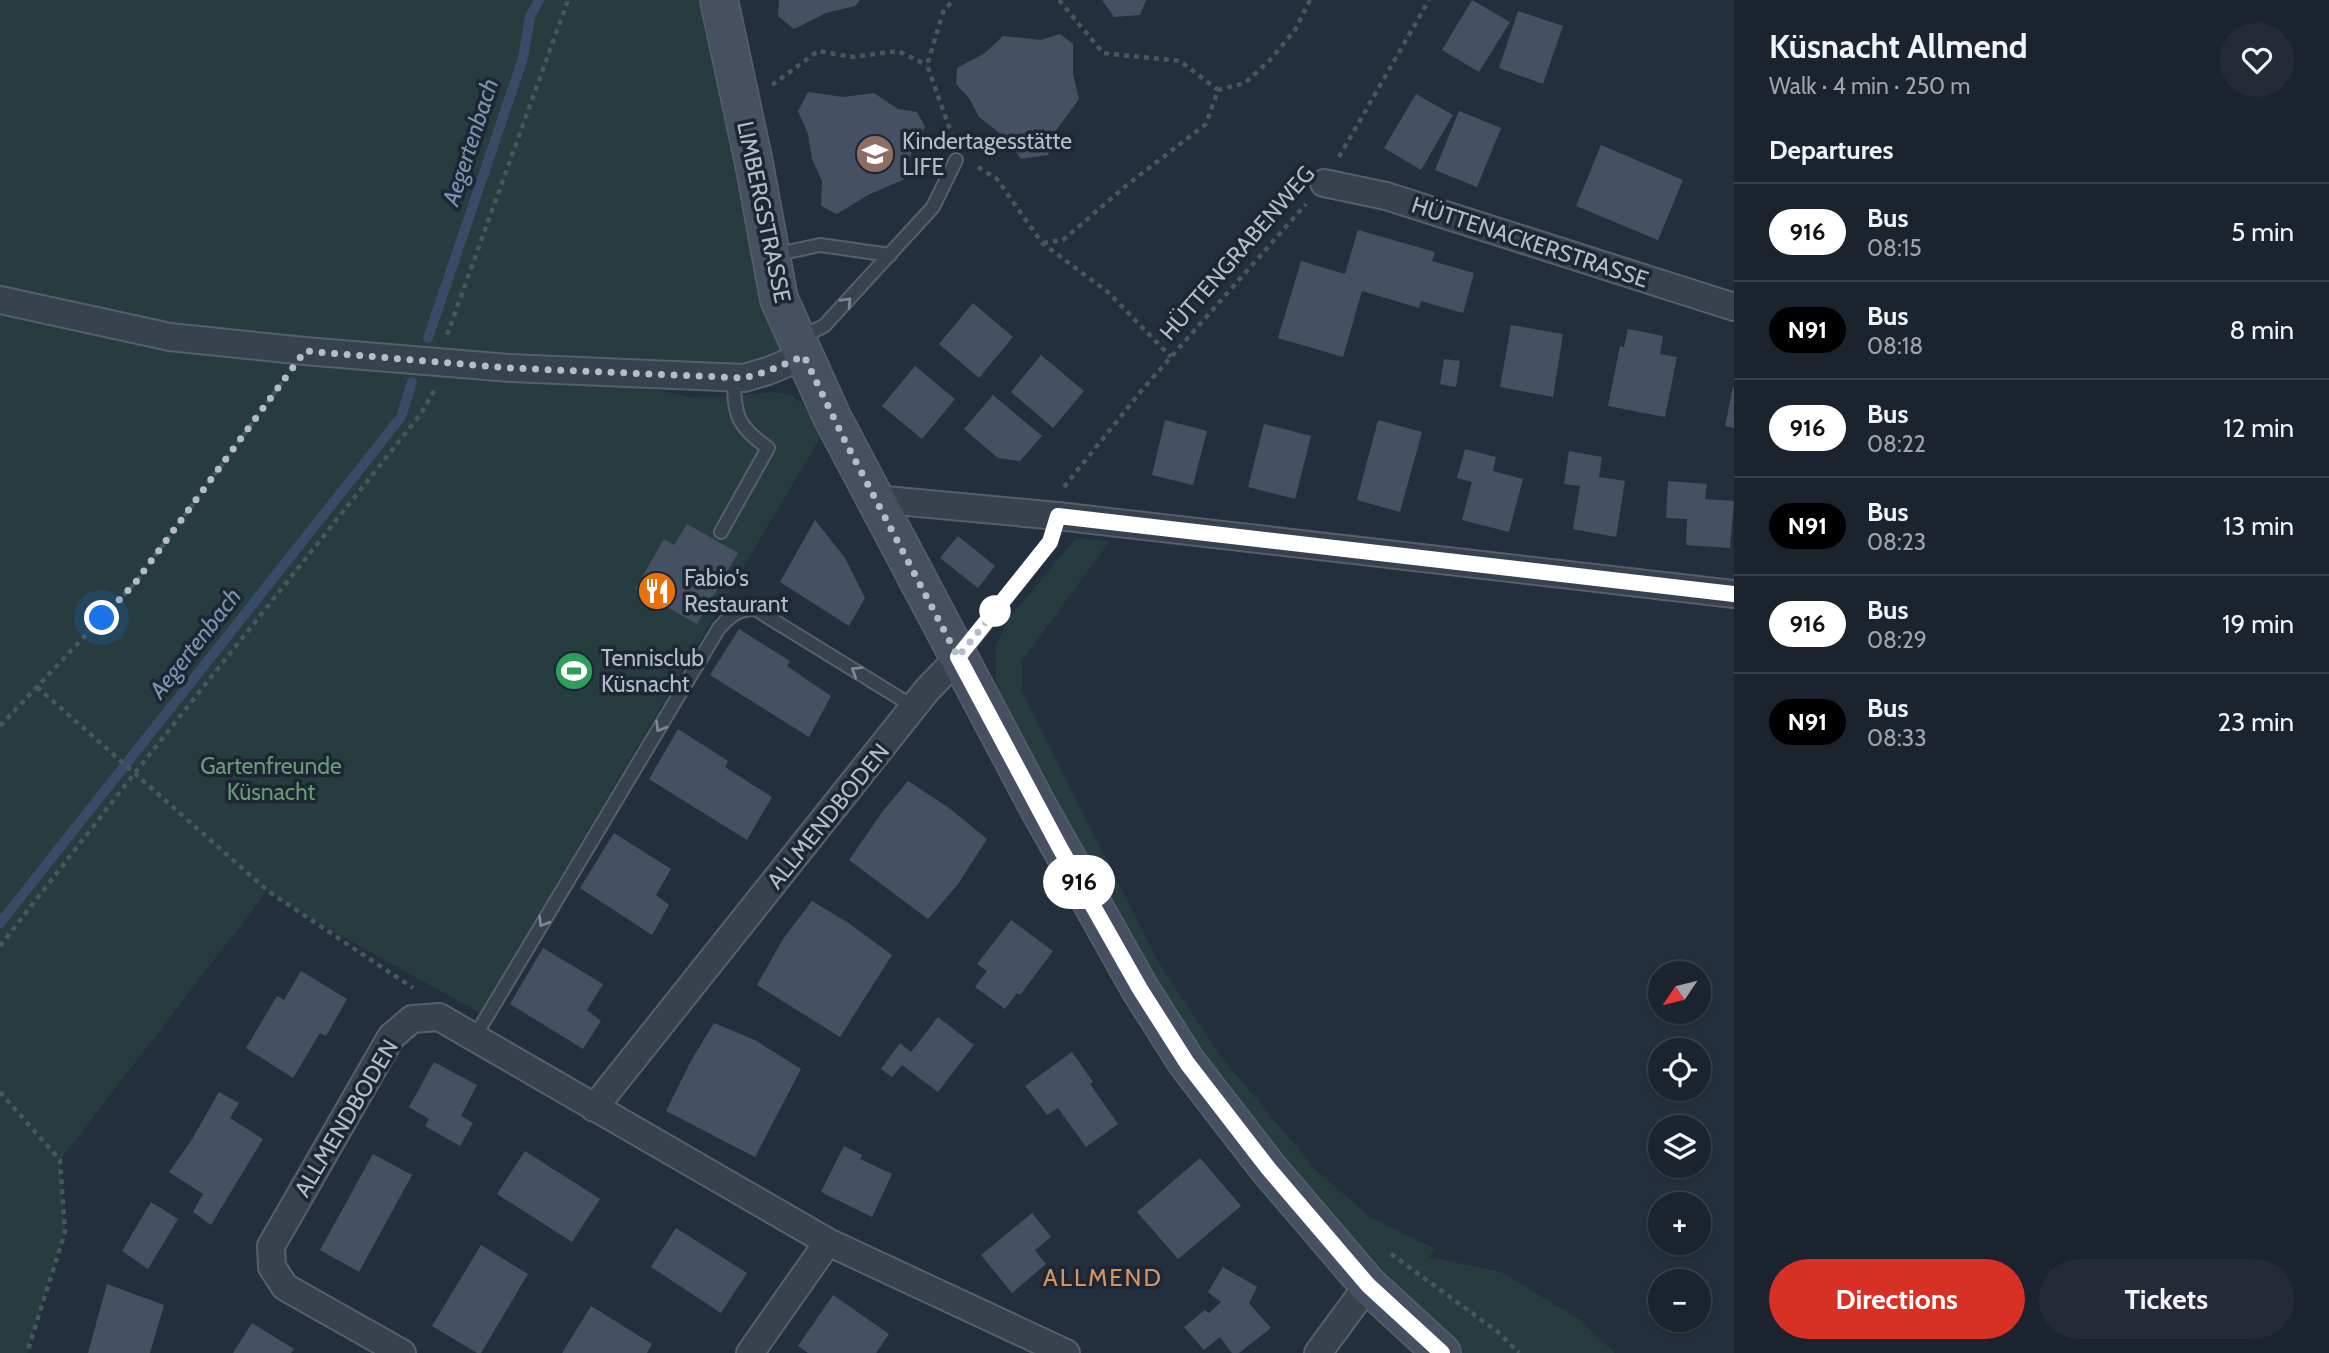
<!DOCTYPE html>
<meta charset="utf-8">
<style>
:root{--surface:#1b232e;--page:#242b36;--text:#f1f3f6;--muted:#a0a4aa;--line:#39404a;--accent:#d93025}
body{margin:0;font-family:Cabin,sans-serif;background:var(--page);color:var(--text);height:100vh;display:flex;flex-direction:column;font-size:26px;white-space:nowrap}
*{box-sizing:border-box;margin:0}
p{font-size:23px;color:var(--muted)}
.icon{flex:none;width:38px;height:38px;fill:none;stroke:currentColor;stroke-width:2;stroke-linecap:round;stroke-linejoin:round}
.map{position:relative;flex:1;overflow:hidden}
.drawer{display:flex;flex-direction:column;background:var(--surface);width:595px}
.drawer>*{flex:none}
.badge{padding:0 14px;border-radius:23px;font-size:24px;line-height:46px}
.needle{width:46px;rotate:235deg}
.buttons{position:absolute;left:1648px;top:961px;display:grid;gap:14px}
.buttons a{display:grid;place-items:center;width:63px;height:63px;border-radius:50%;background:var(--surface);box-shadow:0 2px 5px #0004,0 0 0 2px var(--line);font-size:35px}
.you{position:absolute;width:35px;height:35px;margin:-18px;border:5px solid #fff;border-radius:50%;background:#1a73e8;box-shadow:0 0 0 10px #1a73e833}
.map>.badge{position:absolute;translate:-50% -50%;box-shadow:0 0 0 4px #fff}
h2{padding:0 35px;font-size:26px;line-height:63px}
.round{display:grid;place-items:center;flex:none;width:74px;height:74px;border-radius:37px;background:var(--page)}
.summary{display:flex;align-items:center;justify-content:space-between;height:119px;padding:0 35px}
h1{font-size:33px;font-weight:800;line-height:52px}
.cta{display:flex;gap:14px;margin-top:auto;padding:14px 35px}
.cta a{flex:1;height:80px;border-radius:42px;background:var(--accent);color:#fff;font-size:28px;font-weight:800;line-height:80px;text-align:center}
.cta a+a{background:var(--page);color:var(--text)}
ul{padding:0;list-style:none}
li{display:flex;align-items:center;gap:21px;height:98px;padding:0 35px;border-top:2px solid var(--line)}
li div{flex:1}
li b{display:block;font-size:26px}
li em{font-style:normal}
li .badge{min-width:77px;font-weight:700;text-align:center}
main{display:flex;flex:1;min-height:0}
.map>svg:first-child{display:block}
.green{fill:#263c3f}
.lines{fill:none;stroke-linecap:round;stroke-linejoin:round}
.stream{stroke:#394c67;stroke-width:10}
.building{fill:#455162}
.lane-casing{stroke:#565f6c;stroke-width:16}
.street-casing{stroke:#565f6c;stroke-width:30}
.secondary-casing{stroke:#565f6c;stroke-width:40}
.path{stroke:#44595c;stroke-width:4.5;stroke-dasharray:5 5;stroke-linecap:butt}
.lane{stroke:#38414e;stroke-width:12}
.street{stroke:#38414e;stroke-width:26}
.secondary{stroke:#465061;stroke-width:37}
.oneway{stroke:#7c8592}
.line-casing{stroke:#fff;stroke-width:16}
.line{stroke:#fff;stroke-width:10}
.walk{stroke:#b4bcc9;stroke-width:7;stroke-dasharray:0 12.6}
.stop-dot{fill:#fff;stroke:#fff;stroke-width:3.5}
.labels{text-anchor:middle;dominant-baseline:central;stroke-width:7;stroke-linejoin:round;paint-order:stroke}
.poi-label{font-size:23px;fill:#b4bcc9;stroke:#1d2633;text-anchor:start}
.street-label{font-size:23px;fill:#b4bcc9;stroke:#1d2633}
.park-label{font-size:23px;fill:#6b9a76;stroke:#1d2633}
.water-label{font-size:24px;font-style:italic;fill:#7c92b1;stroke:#1d2633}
.neighbourhood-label{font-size:24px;letter-spacing:2px;fill:#d59563;stroke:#1d2633}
</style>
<main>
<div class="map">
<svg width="1734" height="1353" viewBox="0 0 1734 1353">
<rect width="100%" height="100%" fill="#242f3e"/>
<!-- green -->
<path class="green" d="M 0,0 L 719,0 L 804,356 L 768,371 L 604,383 L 642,387 L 691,397 L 713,398 L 775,392 L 791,395 L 802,403 L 821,436 L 480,1013 L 316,922 L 267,891 L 60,1160 L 65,1232 L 27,1353 L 0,1353 Z
M 1076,538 L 1110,541 L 1022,660 L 1022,691 L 1157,960 L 1218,1053 L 1315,1169 L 1371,1218 L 1436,1249 L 1429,1257 L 1501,1272 L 1580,1320 L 1615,1353 L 1442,1353 L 1382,1274 L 1204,1060 L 1148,972 L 996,693 L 996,646 L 1009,618 Z"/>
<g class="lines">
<!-- stream -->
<path class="stream" d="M 428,338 L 523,58 L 530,17 L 539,0
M 0,923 L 401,417 L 412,382"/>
</g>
<!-- building -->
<path class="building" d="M 779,0 L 860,0 L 855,6 L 826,13 L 794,29 L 778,16 Z
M 1102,0 L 1146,0 L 1140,15 L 1114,17 Z
M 1472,0 L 1510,22 L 1479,72 L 1442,50 Z
M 1518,11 L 1563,26 L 1543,84 L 1499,68 Z
M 1060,34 L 1073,44 L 1073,74 L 1079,99 L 1055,132 L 1048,155 L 1021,159 L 1007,139 L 979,117 L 969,98 L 956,84 L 957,68 L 985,53 L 1003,36 L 1041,40 Z
M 808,92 L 843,97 L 874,93 L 898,109 L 917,112 L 925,127 L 911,154 L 905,179 L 868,195 L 837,214 L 821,206 L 822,181 L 812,159 L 808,134 L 798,111 Z
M 1416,94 L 1453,115 L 1421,170 L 1384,148 Z
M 1459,111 L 1501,128 L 1477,187 L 1435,170 Z
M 1601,145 L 1683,180 L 1658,240 L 1576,206 Z
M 1358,230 L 1435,252 L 1432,261 L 1474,273 L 1463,313 L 1421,301 L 1419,308 L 1362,291 L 1343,357 L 1278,338 L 1301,261 L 1345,274 Z
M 973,303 L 1013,337 L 979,378 L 939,344 Z
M 1511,325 L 1563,334 L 1553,397 L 1500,387 Z
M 1628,329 L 1663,336 L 1660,354 L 1677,357 L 1665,417 L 1608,406 L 1620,346 L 1624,347 Z
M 1041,355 L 1084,391 L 1053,428 L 1011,392 Z
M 1444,359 L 1460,361 L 1456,387 L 1440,384 Z
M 915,366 L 955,399 L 922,439 L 882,406 Z
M 1733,387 L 1734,388 L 1734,428 L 1725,426 Z
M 993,395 L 1042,436 L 1020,461 L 998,458 L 964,429 Z
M 1165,420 L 1207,431 L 1193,485 L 1152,475 Z
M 1378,420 L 1422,432 L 1400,512 L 1357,500 Z
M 1264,424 L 1311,436 L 1295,499 L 1248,487 Z
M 1465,449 L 1496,457 L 1493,471 L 1523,479 L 1509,532 L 1462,520 L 1472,482 L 1457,478 Z
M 1569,451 L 1602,457 L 1599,477 L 1625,481 L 1616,537 L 1573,529 L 1580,486 L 1564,484 Z
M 1668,481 L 1707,484 L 1705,499 L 1734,501 L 1730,548 L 1686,545 L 1687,519 L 1666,518 Z
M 815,520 L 845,558 L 865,598 L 849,626 L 780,582 Z
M 687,524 L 738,553 L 697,624 L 635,589 L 664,539 L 674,545 Z
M 958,536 L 995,566 L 978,588 L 940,558 Z
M 739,629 L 790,661 L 787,666 L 831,696 L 809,737 L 710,675 Z
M 678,729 L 728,761 L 725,767 L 772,797 L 747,840 L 649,779 Z
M 908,781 L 949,808 L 987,839 L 958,884 L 928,919 L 849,860 L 883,811 Z
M 614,833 L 671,869 L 656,895 L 669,905 L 652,935 L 580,888 Z
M 812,901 L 850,924 L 892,955 L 840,1037 L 757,985 L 783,939 Z
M 1011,920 L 1053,951 L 1020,995 L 1017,993 L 1005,1009 L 975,987 L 987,971 L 977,964 Z
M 543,948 L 603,984 L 587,1010 L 601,1021 L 583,1049 L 510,1004 Z
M 301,971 L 347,999 L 326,1036 L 320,1033 L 293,1078 L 246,1048 L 277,996 L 284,1000 Z
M 938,1017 L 974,1045 L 938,1092 L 902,1065 L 892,1077 L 881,1069 L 900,1043 L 911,1052 Z
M 714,1023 L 755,1040 L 801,1069 L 755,1157 L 666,1111 L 692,1059 Z
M 1072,1052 L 1093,1082 L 1090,1084 L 1118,1124 L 1086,1147 L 1058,1108 L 1047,1115 L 1025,1086 Z
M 434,1062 L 477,1085 L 461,1116 L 473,1123 L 460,1146 L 425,1126 L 429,1119 L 409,1107 Z
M 219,1092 L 239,1103 L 230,1118 L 263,1139 L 211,1225 L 193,1212 L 203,1194 L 169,1172 L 191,1141 Z
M 844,1146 L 862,1155 L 860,1159 L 892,1174 L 872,1217 L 821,1192 Z
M 525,1151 L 600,1199 L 572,1242 L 497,1194 Z
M 373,1154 L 412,1175 L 359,1272 L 320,1250 Z
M 1200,1158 L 1241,1206 L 1178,1259 L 1137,1212 Z
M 151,1202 L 178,1219 L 148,1269 L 122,1251 Z
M 1032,1213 L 1051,1237 L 1035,1250 L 1046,1264 L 1012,1293 L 981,1255 Z
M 676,1228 L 747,1273 L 721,1313 L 651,1267 Z
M 481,1245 L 528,1274 L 481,1353 L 477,1353 L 432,1326 Z
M 1223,1267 L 1257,1287 L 1249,1303 L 1271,1328 L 1239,1353 L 1232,1353 L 1220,1337 L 1204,1350 L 1184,1327 L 1205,1310 L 1209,1313 L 1221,1302 L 1208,1292 Z
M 107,1284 L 164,1305 L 150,1353 L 88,1353 Z
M 833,1295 L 889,1334 L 876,1353 L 808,1353 L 798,1346 Z
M 591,1306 L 652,1344 L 647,1353 L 562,1353 Z
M 252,1323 L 294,1349 L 291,1353 L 233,1353 Z"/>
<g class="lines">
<!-- lane casing -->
<g class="lane-casing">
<path id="lane" d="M 773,255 L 820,245 L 890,255
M 799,338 L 824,326 L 933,207 L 956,160
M 721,532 L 768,448 C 737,426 734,415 734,378
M 961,655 L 1050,542 L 1058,516
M 474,1038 L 719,628 C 730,616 738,609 755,609 L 914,707"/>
</g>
<!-- street casing -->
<g class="street-casing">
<path id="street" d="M 1324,183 L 1386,196 L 1734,307
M 0,300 L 170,337 L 305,351 L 510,368 L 744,378 L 768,371 L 804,356
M 875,499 L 1058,516 L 1734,594
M 594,1108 L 927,690 L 959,657
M 828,1242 L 1066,1353
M 402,1353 L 285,1287 L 272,1267 L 271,1246 L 391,1037 L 412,1019 L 439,1017 L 828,1242 L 750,1353
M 1318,1353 L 1368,1285"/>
</g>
<!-- secondary casing -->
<g class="secondary-casing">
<path id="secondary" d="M 719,0 L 754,163 L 779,299 L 832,417 L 1038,807 L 1140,989 L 1187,1063 L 1268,1168 L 1368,1285 L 1442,1353"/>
</g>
<!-- path -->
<path class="path" d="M 1059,0 L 1103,53 L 1180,61 L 1218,90
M 772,85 L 818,51 L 853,57 L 898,51 L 927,65
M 953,138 L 927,65 L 944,9 L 955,0
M 1339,157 L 1429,0
M 978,167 L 997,179 L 1042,243 L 1109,293 L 1171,357
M 1043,243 L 1063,240 L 1127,185 L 1206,124 L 1218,90 L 1245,83 L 1270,60 L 1295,30 L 1310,0
M 447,335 L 568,0
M 1064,487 L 1142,390 L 1306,204
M 37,687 L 268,891 L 413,988
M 0,726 L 135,583 L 286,377
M 0,946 L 134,774 L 420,415 L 434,391
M 0,1092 L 60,1160 L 65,1232 L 27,1353
M 1391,1254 L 1498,1332 L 1519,1353"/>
<!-- lane -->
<use href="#lane" class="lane"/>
<!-- street -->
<use href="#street" class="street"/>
<!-- secondary -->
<use href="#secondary" class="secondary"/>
</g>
<!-- one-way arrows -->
<defs><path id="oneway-chevron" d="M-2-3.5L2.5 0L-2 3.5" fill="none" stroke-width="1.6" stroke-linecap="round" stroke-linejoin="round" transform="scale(1.75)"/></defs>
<g class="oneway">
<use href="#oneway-chevron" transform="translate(847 302) rotate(-47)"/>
<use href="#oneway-chevron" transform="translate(856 671) rotate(-148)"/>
<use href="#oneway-chevron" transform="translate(660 727) rotate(121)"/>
<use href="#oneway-chevron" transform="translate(543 922) rotate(121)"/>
</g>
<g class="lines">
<!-- line casing -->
<g class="line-casing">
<path id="line" d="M 1442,1353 L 1368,1285 L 1268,1168 L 1187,1063 L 1140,989 L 1060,848 L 958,657 L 1050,542 L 1058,516 L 1734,594"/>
</g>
<!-- line -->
<use href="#line" class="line"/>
<!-- walk -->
<path class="walk" d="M 102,618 L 135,583 L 305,351 L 510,368 L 744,378 L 768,371 L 804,356 L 843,437 L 958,657 L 995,611"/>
</g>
<!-- icons -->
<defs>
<g id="school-disc" transform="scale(2.0125)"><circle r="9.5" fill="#8d6e63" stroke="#1d2633"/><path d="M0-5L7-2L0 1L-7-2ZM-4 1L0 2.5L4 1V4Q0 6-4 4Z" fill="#fff"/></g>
<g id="restaurant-disc" transform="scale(2.0125)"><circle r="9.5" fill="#e8710a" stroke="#1d2633"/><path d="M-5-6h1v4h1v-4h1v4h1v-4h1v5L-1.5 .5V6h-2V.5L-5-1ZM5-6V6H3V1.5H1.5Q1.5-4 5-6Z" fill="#fff"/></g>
<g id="stadium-disc" transform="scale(2.0125)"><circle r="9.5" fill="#2e9e5b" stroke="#1d2633"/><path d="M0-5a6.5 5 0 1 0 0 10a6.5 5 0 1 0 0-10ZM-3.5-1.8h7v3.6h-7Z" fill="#fff"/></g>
</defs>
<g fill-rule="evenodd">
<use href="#school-disc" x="875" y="154"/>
<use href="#restaurant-disc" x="657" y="591"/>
<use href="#stadium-disc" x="574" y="671"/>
</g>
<!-- markers -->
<circle class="stop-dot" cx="995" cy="611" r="14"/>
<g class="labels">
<!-- poi labels -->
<g class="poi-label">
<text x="902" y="141">Kindertagesstätte<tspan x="902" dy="26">LIFE</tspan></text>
<text x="684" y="578">Fabio's<tspan x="684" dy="26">Restaurant</tspan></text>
<text x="601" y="658">Tennisclub<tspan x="601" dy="26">Küsnacht</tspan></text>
</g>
<!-- street labels -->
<g class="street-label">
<text transform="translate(764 212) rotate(78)">LIMBERGSTRASSE</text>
<text transform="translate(1530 242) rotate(18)">HÜTTENACKERSTRASSE</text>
<text transform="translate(1237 253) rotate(-49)">HÜTTENGRABENWEG</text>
<text transform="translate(828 816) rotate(-51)">ALLMENDBODEN</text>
<text transform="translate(346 1118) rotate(-59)">ALLMENDBODEN</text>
</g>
<!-- park labels -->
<g class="park-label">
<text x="271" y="766">Gartenfreunde<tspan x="271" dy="26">Küsnacht</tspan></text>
</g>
<!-- water labels -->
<g class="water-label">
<text transform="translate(470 142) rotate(-72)">Aegertenbach</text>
<text transform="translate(195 643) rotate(-52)">Aegertenbach</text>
</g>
<!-- neighbourhood labels -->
<g class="neighbourhood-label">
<text x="1103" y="1277">ALLMEND</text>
</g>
</g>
</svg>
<div class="buttons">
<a><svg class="needle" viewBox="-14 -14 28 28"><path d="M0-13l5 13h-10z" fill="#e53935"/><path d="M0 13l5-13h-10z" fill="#a0a4aa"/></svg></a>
<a><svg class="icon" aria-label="locate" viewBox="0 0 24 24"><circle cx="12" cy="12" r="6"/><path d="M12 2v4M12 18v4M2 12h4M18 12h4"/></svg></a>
<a><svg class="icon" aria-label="layers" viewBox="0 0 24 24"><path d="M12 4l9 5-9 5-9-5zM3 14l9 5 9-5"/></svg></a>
<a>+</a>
<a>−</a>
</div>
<div class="you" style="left:102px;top:618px"></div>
<b class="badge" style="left:1079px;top:882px;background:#fff;color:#111">916</b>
</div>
<section class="drawer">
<div class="summary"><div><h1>Küsnacht Allmend</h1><p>Walk · 4 min · 250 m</p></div><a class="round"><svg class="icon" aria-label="heart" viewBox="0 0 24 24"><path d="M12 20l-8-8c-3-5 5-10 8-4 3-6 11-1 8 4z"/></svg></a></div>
<h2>Departures</h2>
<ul>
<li><span class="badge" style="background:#fff;color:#111">916</span><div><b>Bus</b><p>08:15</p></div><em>5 min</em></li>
<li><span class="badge" style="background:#000;color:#fff">N91</span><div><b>Bus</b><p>08:18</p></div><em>8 min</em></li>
<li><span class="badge" style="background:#fff;color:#111">916</span><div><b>Bus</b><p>08:22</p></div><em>12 min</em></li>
<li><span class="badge" style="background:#000;color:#fff">N91</span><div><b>Bus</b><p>08:23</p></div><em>13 min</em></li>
<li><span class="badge" style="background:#fff;color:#111">916</span><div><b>Bus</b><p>08:29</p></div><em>19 min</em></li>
<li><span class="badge" style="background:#000;color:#fff">N91</span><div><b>Bus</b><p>08:33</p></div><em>23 min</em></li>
</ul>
<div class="cta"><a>Directions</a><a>Tickets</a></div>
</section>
</main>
